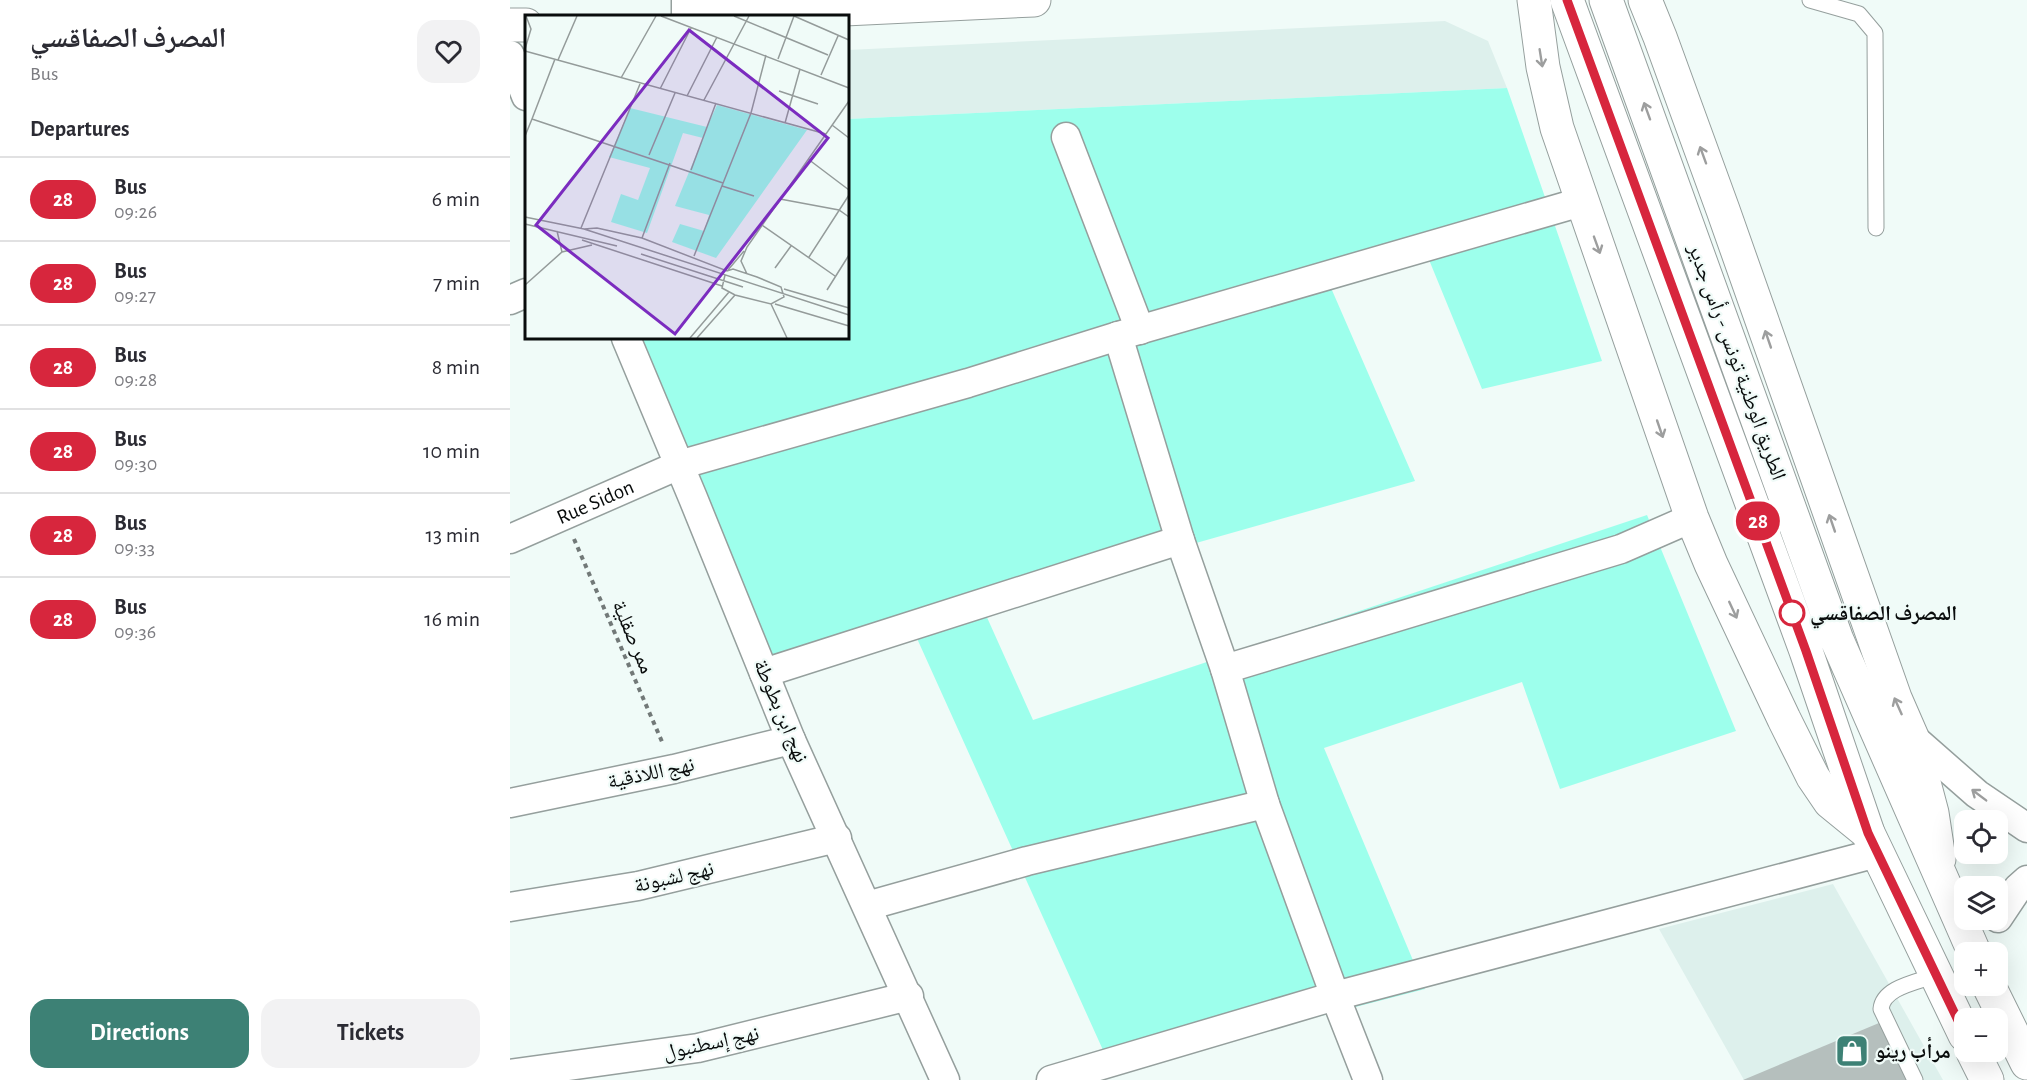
<!DOCTYPE html>
<meta charset="utf-8">
<style>
:root{--surface:#fff;--page:#f2f2f3;--text:#2b2b33;--muted:#7c7c81;--line:#e1e1e2;--accent:#3d8175}
body{margin:0;font-family:"Alegreya Sans","Noto Naskh Arabic",sans-serif;background:var(--page);color:var(--text);height:100vh;display:flex;flex-direction:column;font-size:22px;white-space:nowrap}
*{box-sizing:border-box;margin:0}
p{font-size:20px;color:var(--muted)}
.icon{flex:none;width:33px;height:33px;fill:none;stroke:currentColor;stroke-width:2;stroke-linecap:round;stroke-linejoin:round}
.map{position:relative;flex:1;overflow:hidden}
.sheet{display:flex;flex-direction:column;background:var(--surface);width:510px}
.sheet>*{flex:none}
.badge{padding:0 12px;border-radius:20px;font-size:21px;line-height:39px}
.tools{position:absolute;left:1444px;top:810px;display:grid;gap:12px}
.tools a{display:grid;place-items:center;width:54px;height:54px;border-radius:12px;background:var(--surface);box-shadow:0 6px 24px #0002;font-size:30px}
.map>.badge{position:absolute;translate:-50% -50%;box-shadow:0 0 0 3px #fff}
h2{padding:0 30px;font-size:22px;line-height:54px}
.round{display:grid;place-items:center;flex:none;width:63px;height:63px;border-radius:18px;background:var(--page)}
.head{display:flex;align-items:center;justify-content:space-between;height:102px;padding:0 30px}
h1{font-size:28px;font-weight:700;line-height:45px}
.primary-button{display:flex;gap:12px;margin-top:auto;padding:12px 30px}
.primary-button a{flex:1;height:69px;border-radius:18px;background:var(--accent);color:#fff;font-size:24px;font-weight:700;line-height:69px;text-align:center}
.primary-button a+a{background:var(--page);color:var(--text)}
ul{padding:0;list-style:none}
li{display:flex;align-items:center;gap:18px;height:84px;padding:0 30px;border-top:2px solid var(--line)}
li div{flex:1}
li b{display:block;font-size:22px}
li em{font-style:normal}
li .badge{min-width:66px;font-weight:700;text-align:center}
main{display:flex;flex:1;min-height:0}
.map>svg:first-child{display:block}
.built{fill:#ddf0ec}
.green{fill:#9dffec}
.building{fill:#b5bfbd}
.lines{fill:none;stroke-linecap:round;stroke-linejoin:round}
.service-casing{stroke:#959f9d;stroke-width:17}
.minor-casing{stroke:#959f9d;stroke-width:31}
.secondary-casing{stroke:#959f9d;stroke-width:35}
.primary-casing{stroke:#959f9d;stroke-width:35}
.trunk-casing{stroke:#959f9d;stroke-width:35}
.path{stroke:#727978;stroke-width:4;stroke-dasharray:4.5 4.5;stroke-linecap:butt}
.service{stroke:#fff;stroke-width:15}
.minor{stroke:#fff;stroke-width:28}
.secondary{stroke:#fff;stroke-width:33}
.primary{stroke:#fff;stroke-width:33}
.trunk{stroke:#fff;stroke-width:33}
.oneway{stroke:#9d9e9e}
.line-casing{stroke:#fff;stroke-width:14}
.line{stroke:#d7263d;stroke-width:9}
.stop-dot{fill:#fff;stroke:#d7263d;stroke-width:3}
.labels{text-anchor:middle;dominant-baseline:central;stroke-width:4.5;stroke-linejoin:round;paint-order:stroke}
.street-label{font-size:21px;fill:#090c0c;stroke:#f0fbf8}
.stop-label{font-size:21px;font-weight:bold;fill:#090c0c;stroke:#f0fbf8;text-anchor:start}
.poi-label{font-size:21px;font-weight:bold;fill:#090c0c;stroke:#f0fbf8;text-anchor:start}
.inset-road{fill:none;stroke:#949b9a;stroke-width:1.5}
.view{fill:#7b2cbf;fill-opacity:0.15;stroke:#7b2cbf;stroke-width:3}
.inset-edge{fill:none;stroke:#090c0c;stroke-width:3}
</style>
<main>
<section class="sheet">
<div class="head"><div><h1>المصرف الصفاقسي</h1><p>Bus</p></div><a class="round"><svg class="icon" aria-label="heart" viewBox="0 0 24 24"><path d="M12 20l-8-8c-3-5 5-10 8-4 3-6 11-1 8 4z"/></svg></a></div>
<h2>Departures</h2>
<ul>
<li><span class="badge" style="background:#d7263d;color:#fff">28</span><div><b>Bus</b><p>09:26</p></div><em>6 min</em></li>
<li><span class="badge" style="background:#d7263d;color:#fff">28</span><div><b>Bus</b><p>09:27</p></div><em>7 min</em></li>
<li><span class="badge" style="background:#d7263d;color:#fff">28</span><div><b>Bus</b><p>09:28</p></div><em>8 min</em></li>
<li><span class="badge" style="background:#d7263d;color:#fff">28</span><div><b>Bus</b><p>09:30</p></div><em>10 min</em></li>
<li><span class="badge" style="background:#d7263d;color:#fff">28</span><div><b>Bus</b><p>09:33</p></div><em>13 min</em></li>
<li><span class="badge" style="background:#d7263d;color:#fff">28</span><div><b>Bus</b><p>09:36</p></div><em>16 min</em></li>
</ul>
<div class="primary-button"><a>Directions</a><a>Tickets</a></div>
</section>
<div class="map">
<svg width="1517" height="1080" viewBox="0 0 1517 1080">
<rect width="100%" height="100%" fill="#f0fbf8"/>
<!-- built -->
<path class="built" d="M 935,21 L 978,41 L 997,88 L 338,119 L 338,50 Z
M 1323,884 L 1433,1080 L 1234,1080 L 1149,929 Z"/>
<!-- green -->
<path class="green" d="M 997,88 L 1092,361 L 972,389 L 915,250 L 818,281 L 905,481 L 471,604 L 523,720 L 1137,515 L 1226,731 L 1050,789 L 1012,682 L 814,748 L 915,989 L 602,1070 L 400,623 L 259,657 L 124,338 L 338,338 L 338,119 Z"/>
<!-- building -->
<path class="building" d="M 1369,1023 L 1398,1080 L 1233,1080 Z"/>
<g class="lines">
<!-- service casing -->
<g class="service-casing">
<path id="service" d="M 1300,0 L 1349,14 L 1365,33 L 1366,228
M 1405,1080 L 1371,1009 C 1373,987 1408,982 1426,975"/>
</g>
<!-- minor casing -->
<g class="minor-casing">
<g id="minor">
<path d="M 176,16 L 176,0"/>
<path d="M 0,55 L 16,96"/>
<path d="M 556,137 L 630,330"/>
<path d="M 0,300 L 16,293"/>
<path d="M 608,336 L 670,540 L 715,669 L 755,804 L 825,996 L 858,1080"/>
<path d="M 116,338 L 183,498 L 281,740 L 435,1080"/>
<path id="s1" d="M 0,539 L 169,465 L 458,383 L 608,336 L 1071,202"/>
<path d="M 715,669 L 1111,549 L 1182,518"/>
<path d="M 254,673 L 670,540"/>
<path d="M 1402,737 L 1467,794 L 1517,828"/>
<path d="M 0,803 L 164,769 L 281,740"/>
<path d="M 357,906 L 517,861 L 755,804"/>
<path d="M 0,907 L 128,886 L 327,838"/>
<path d="M 1488,918 L 1508,888 L 1517,880"/>
<path d="M 0,1074 L 188,1048 L 399,996"/>
<path d="M 541,1080 L 825,996 L 1367,853"/>
</g>
</g>
<!-- secondary casing -->
<g class="secondary-casing">
<path id="secondary" d="M 187,16 L 524,0
M 0,25 L 16,25"/>
</g>
<!-- primary casing -->
<g class="primary-casing">
<path id="primary" d="M 1024,0 L 1033,67 L 1047,128 L 1182,518 L 1201,564 L 1274,719 L 1303,777 L 1320,802 L 1358,833
M 1135,0 L 1150,37 L 1213,210 L 1385,698 L 1402,737 L 1422,813 L 1429,859"/>
</g>
<!-- trunk casing -->
<g class="trunk-casing">
<path id="trunk" d="M 1057,0 L 1296,651 L 1358,833 L 1455,1035
M 1096,0 L 1327,640 L 1464,952
M 1479,986 L 1517,1063
M 1463,1052 L 1477,1080"/>
</g>
<!-- path -->
<path class="path" d="M 64,539 L 153,744"/>
<!-- service -->
<use href="#service" class="service"/>
<!-- minor -->
<use href="#minor" class="minor"/>
<!-- secondary -->
<use href="#secondary" class="secondary"/>
<!-- primary -->
<use href="#primary" class="primary"/>
<!-- trunk -->
<use href="#trunk" class="trunk"/>
</g>
<!-- one-way arrows -->
<defs><path id="oneway-shaft" d="M-6 0H5M1.5-3L5.5 0L1.5 3" fill="none" stroke-width="1.6" stroke-linecap="round" stroke-linejoin="round" transform="scale(1.5)"/></defs>
<g class="oneway">
<use href="#oneway-shaft" transform="translate(1031 58) rotate(81)"/>
<use href="#oneway-shaft" transform="translate(1137 111) rotate(-110)"/>
<use href="#oneway-shaft" transform="translate(1193 155) rotate(-110)"/>
<use href="#oneway-shaft" transform="translate(1087 245) rotate(70)"/>
<use href="#oneway-shaft" transform="translate(1258 339) rotate(-109)"/>
<use href="#oneway-shaft" transform="translate(1150 429) rotate(71)"/>
<use href="#oneway-shaft" transform="translate(1322 523) rotate(-109)"/>
<use href="#oneway-shaft" transform="translate(1223 610) rotate(65)"/>
<use href="#oneway-shaft" transform="translate(1388 706) rotate(-114)"/>
<use href="#oneway-shaft" transform="translate(1469 795) rotate(-143)"/>
</g>
<g class="lines">
<!-- line casing -->
<g class="line-casing">
<path id="line" d="M 1057,0 L 1296,651 L 1358,833 L 1455,1035"/>
</g>
<!-- line -->
<use href="#line" class="line"/>
</g>
<!-- icons -->
<defs>
<g id="shop-square" transform="scale(1.725)"><rect x="-9" y="-9" width="18" height="18" rx="4" fill="#3d8175" stroke="#f0fbf8"/><path d="M-5-2.5h2.3a2.7 3.5 0 0 1 5.4 0H5L5.5 6h-11ZM-1.5-2.5h3a1.5 2.3 0 0 0-3 0Z" fill="#fff"/></g>
</defs>
<g fill-rule="evenodd">
<use href="#shop-square" x="1342" y="1051"/>
</g>
<!-- markers -->
<circle class="stop-dot" cx="1282" cy="613" r="12"/>
<g class="labels">
<!-- street labels -->
<g class="street-label">
<text transform="translate(1227 362) rotate(70)">الطريق الوطنية تونس - رأس جدير</text>
<text stroke="none"><textPath href="#s1" startOffset="93">Rue Sidon</textPath></text>
<text transform="translate(123 637) rotate(67)">ممر صقلية</text>
<text transform="translate(271 711) rotate(67)">نهج ابن بطوطة</text>
<text transform="translate(141 773) rotate(-12)">نهج اللاذقية</text>
<text transform="translate(164 877) rotate(-13)">نهج لشبونة</text>
<text transform="translate(201 1043) rotate(-12)">نهج إسطنبول</text>
</g>
<!-- stop labels -->
<g class="stop-label">
<text x="1300" y="613">المصرف الصفاقسي</text>
</g>
<!-- poi labels -->
<g class="poi-label">
<text x="1365" y="1051">مرأب رينو</text>
</g>
</g>
<!-- overview -->
<g transform="translate(15 15)">
<rect width="324" height="324" fill="#f0fbf8"/>
<path d="M 192,90 L 282,115 L 191,243 L 147,227 L 155,209 L 179,216 L 184,200 L 150,191 L 178,123 L 158,118 L 122,218 L 86,207 L 96,179 L 113,185 L 125,153 L 84,142 L 105,93 L 182,112 Z" fill="#9dffec"/>
<path class="inset-road" d="M 136,1 L 324,73M 209,1 L 303,40M 269,1 L 324,25M 0,34 L 6,14 L 1,1M 0,36 L 301,119M 30,44 L 7,104 L 198,168M 253,44 L 269,1M 33,45 L 52,1M 296,60 L 313,21M 96,63 L 131,1M 135,74 L 166,13M 254,76 L 293,89M 162,81 L 192,22M 179,85 L 224,1M 260,108 L 275,54M 307,110 L 324,123M 0,121 L 7,104M 124,140 L 150,78M 283,144 L 324,175M 166,155 L 191,88M 197,171 L 229,181M 255,184 L 314,195 L 324,202M 0,202 L 59,214 L 324,300M 0,209 L 92,231M 237,210 L 310,261M 56,213 L 115,69M 59,214 L 72,213 L 117,223 L 202,256 L 208,254 L 232,262 L 256,272 L 259,282 L 246,289 L 210,280 L 197,273 L 200,260M 32,216 L 37,237M 117,223 L 145,148M 57,225 L 197,271M 116,239 L 218,272M 169,241 L 226,98 L 241,40M 284,242 L 324,180M 250,253 L 266,231M 203,255 L 219,236M 222,259 L 216,246 L 222,232 L 324,86M 0,270 L 37,237 L 67,230M 259,274 L 324,293M 302,275 L 324,240M 246,289 L 262,323M 250,289 L 324,311M 165,323 L 204,277M 172,323 L 210,280"/>
<path class="view" d="M 164,15 L 303,123 L 150,319 L 11,210 Z"/>
<rect width="324" height="324" class="inset-edge"/>
</g>
</svg>
<div class="tools">
<a><svg class="icon" aria-label="locate" viewBox="0 0 24 24"><circle cx="12" cy="12" r="6"/><path d="M12 2v4M12 18v4M2 12h4M18 12h4"/></svg></a>
<a><svg class="icon" aria-label="layers" viewBox="0 0 24 24"><path d="M12 4l9 5-9 5-9-5zM3 14l9 5 9-5"/></svg></a>
<a>+</a>
<a>−</a>
</div>
<b class="badge" style="left:1248px;top:521px;background:#d7263d;color:#fff">28</b>
</div>
</main>
